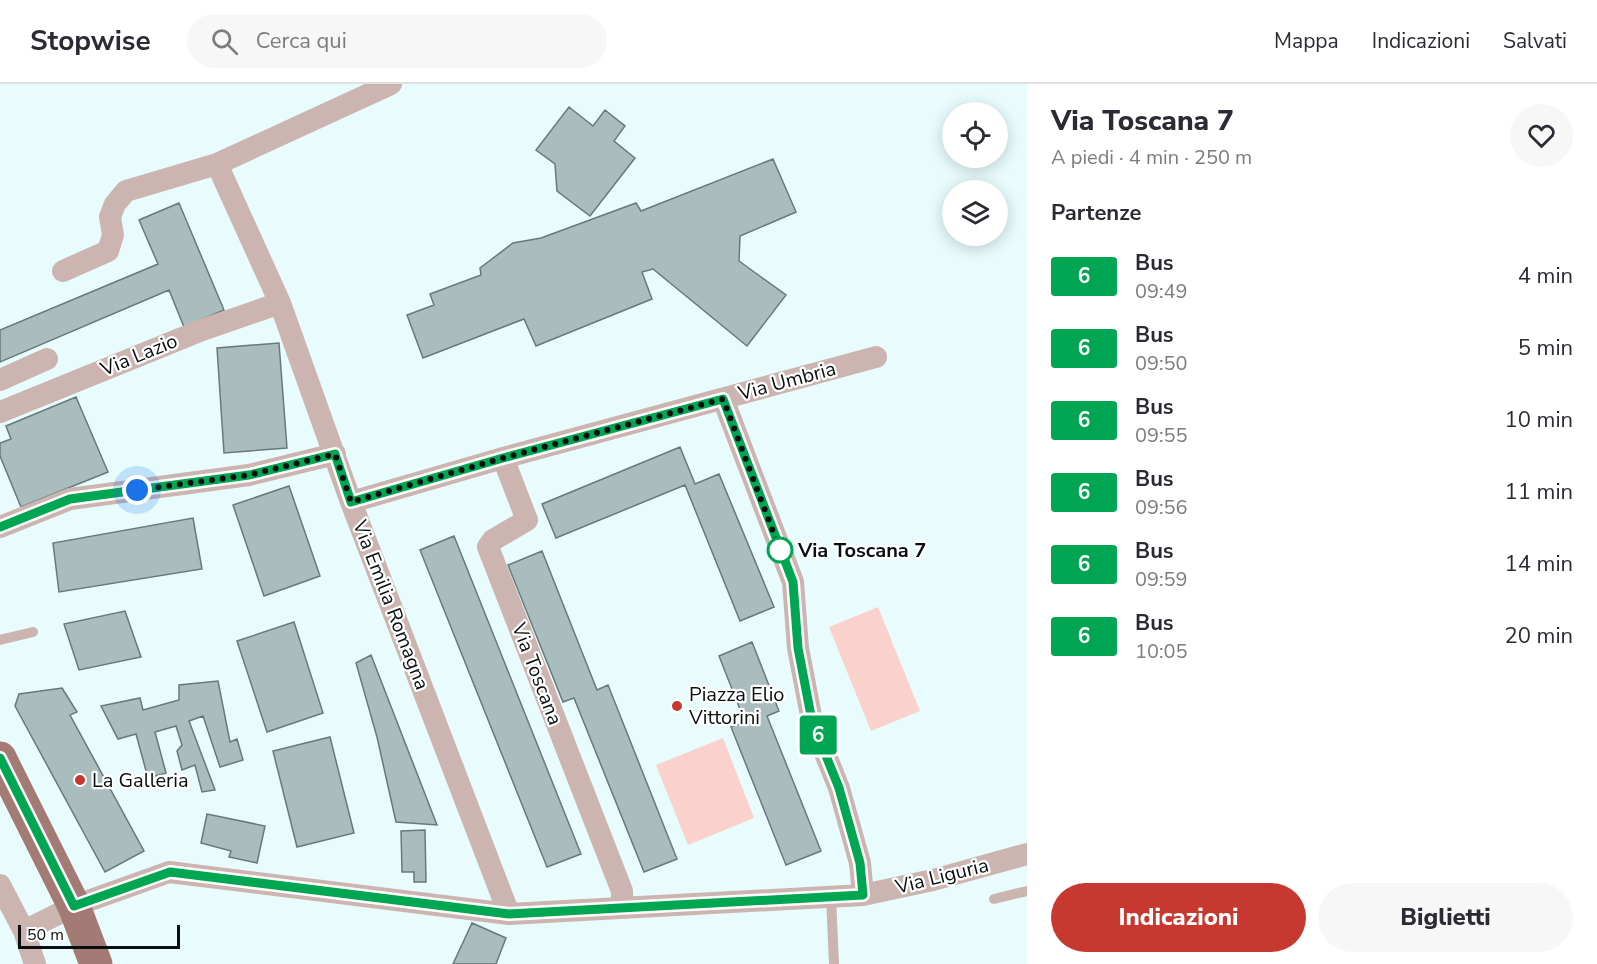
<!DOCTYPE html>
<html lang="it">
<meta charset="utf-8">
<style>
:root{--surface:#fff;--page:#f7f7f7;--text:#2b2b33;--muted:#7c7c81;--line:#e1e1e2;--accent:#c63830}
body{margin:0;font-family:"Nunito Sans",sans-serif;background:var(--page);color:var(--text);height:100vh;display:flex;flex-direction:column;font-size:22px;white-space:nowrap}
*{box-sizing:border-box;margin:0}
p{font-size:20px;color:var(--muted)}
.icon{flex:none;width:33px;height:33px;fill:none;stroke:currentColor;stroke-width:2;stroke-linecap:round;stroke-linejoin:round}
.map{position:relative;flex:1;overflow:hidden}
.details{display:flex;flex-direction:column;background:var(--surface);width:570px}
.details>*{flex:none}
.badge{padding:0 12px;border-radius:4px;font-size:21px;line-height:39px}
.controls{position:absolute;left:942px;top:18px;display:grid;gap:12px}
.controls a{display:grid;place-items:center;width:66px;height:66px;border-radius:50%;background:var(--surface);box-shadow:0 3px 15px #0003;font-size:30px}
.scale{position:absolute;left:18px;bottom:15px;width:162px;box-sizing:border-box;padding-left:6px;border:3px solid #090f10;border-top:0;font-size:16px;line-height:21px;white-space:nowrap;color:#090f10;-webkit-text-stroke:4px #fff;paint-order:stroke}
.you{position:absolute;width:30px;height:30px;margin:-15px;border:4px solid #fff;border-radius:50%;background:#1a73e8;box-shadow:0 0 0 9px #1a73e833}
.map>.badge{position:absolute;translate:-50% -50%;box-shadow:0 0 0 3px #fff}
h2{padding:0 24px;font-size:22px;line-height:54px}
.round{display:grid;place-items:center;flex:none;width:63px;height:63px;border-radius:32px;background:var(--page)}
.head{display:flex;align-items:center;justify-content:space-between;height:102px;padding:0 24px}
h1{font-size:28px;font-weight:800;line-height:45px}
.button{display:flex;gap:12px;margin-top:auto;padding:12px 24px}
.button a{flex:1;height:69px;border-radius:36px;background:var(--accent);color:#fff;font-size:24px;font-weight:800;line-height:69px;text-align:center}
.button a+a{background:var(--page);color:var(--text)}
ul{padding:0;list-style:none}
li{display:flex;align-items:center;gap:18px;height:72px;padding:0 24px}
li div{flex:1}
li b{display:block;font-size:22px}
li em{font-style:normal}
li .badge{min-width:66px;font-weight:700;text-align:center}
header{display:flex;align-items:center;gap:36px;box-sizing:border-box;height:84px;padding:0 30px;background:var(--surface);border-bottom:2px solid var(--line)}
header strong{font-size:28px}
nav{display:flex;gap:33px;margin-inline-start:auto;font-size:21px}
.search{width:420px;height:54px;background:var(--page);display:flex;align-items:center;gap:15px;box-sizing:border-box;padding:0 21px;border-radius:33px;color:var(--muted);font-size:22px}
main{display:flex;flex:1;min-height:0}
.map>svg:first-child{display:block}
.green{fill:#fbd1cb}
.building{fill:#aabdbe;stroke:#677a7a;stroke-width:1.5}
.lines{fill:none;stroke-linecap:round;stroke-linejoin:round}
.lane{stroke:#ccb4b0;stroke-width:10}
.street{stroke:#ccb4b0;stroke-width:22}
.primary{stroke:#a47a74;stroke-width:33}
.line-casing{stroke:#fff;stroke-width:14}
.line{stroke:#00a651;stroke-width:9}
.walk{stroke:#090f10;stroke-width:6;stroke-dasharray:0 10.8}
.stop-dot{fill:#fff;stroke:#00a651;stroke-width:3}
.poi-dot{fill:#c63830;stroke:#fff;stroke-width:2}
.labels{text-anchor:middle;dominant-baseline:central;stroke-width:4.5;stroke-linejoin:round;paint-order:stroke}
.street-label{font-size:20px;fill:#090f10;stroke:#fff}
.stop-label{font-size:20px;font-weight:bold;fill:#090f10;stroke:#fff;text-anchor:start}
.poi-label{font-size:20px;fill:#090f10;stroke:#fff;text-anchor:start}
</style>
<header>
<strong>Stopwise</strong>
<div class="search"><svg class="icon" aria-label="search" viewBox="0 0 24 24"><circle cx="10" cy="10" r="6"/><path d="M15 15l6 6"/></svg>Cerca qui</div>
<nav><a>Mappa</a><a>Indicazioni</a><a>Salvati</a></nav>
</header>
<main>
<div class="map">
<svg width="1027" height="880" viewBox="0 0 1027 880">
<rect width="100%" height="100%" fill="#e8fcfd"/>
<!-- green -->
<path class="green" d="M 878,523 L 920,627 L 871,647 L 829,543 Z
M 723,654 L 754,734 L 688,761 L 656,681 Z"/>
<!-- building -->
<path class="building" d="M 569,23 L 593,42 L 605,26 L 625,42 L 614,57 L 635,74 L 590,132 L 557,107 L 555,80 L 536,66 Z
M 773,75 L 796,128 L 740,152 L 739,177 L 786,211 L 747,262 L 653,185 L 642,188 L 652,215 L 536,262 L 524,235 L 423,274 L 407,231 L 434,221 L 430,210 L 481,191 L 480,184 L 513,159 L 541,154 L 636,119 L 641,127 Z
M 179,119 L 224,226 L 184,243 L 169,206 L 0,278 L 0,246 L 158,180 L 139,136 Z
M 279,259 L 287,364 L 224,369 L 217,264 Z
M 76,313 L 108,388 L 21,423 L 0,372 L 0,359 L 11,355 L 6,342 Z
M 680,363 L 695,400 L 719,390 L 774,523 L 740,537 L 685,401 L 556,454 L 542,420 Z
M 289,402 L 320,492 L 264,512 L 233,421 Z
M 193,434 L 202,485 L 59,508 L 53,459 Z
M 454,452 L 581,770 L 547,783 L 420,466 Z
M 542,467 L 597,606 L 608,601 L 677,775 L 644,788 L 574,614 L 563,618 L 508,481 Z
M 125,527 L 141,573 L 79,586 L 64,540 Z
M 294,538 L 323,629 L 267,648 L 237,557 Z
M 752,558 L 779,627 L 767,632 L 821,767 L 786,781 L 731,643 L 745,638 L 719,572 Z
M 371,571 L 437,741 L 396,738 L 377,653 L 356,579 Z
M 218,597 L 230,658 L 237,655 L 243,676 L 220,683 L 203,632 L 189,637 L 215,706 L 202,708 L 195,681 L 182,686 L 177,667 L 182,661 L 176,642 L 155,648 L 166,689 L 148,694 L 136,650 L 118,655 L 101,622 L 140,614 L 143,626 L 179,616 L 179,601 Z
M 62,604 L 77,628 L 70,631 L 144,767 L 105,788 L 15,622 L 19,610 Z
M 330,653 L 354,749 L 297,763 L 273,667 Z
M 207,730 L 265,742 L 257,779 L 229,773 L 231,767 L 201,759 Z
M 425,746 L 426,798 L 414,798 L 414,788 L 402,788 L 401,747 Z
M 472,839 L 506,854 L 496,880 L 453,880 Z"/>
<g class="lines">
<!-- lane -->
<path class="lane" d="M 0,556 L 33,548
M 831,813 L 834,880
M 994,815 L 1027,807"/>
<!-- street -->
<path class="street" d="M 217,80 L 280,219 L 351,418 L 509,830
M 63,187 L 108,167 L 113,151 L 110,133 L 115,120 L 126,107 L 217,80 L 391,0
M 0,296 L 47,275
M 723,315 L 793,498 L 798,564 L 812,637 L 839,704 L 860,779 L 863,811
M 0,328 L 202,246 L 280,219
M 503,374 L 527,436 L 493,456 L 488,463 L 622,807 L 622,824
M 351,418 L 503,374 L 876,273
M 0,443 L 70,415 L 249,391 L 335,370
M 0,801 L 24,847 L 35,880
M 24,847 L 74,822 L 169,788 L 509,830 L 863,811 L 933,796 L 1027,770"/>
<!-- primary -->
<path class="primary" d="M 0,674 L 74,822 L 96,880"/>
</g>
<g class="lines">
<!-- line casing -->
<g class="line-casing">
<path id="line" d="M 0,443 L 70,415 L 249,391 L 335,370 L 351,418 L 503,374 L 723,315 L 793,498 L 798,564 L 812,637 L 839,704 L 860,779 L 863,811 L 509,830 L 170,788 L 74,822 L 0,674"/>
</g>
<!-- line -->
<use href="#line" class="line"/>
<!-- walk -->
<path class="walk" d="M 137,406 L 249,391 L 335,370 L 351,418 L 503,374 L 723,315 L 780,466"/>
</g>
<!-- markers -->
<circle class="stop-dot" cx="780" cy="466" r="12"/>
<g class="poi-dot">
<circle cx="677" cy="622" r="6"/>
<circle cx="80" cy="696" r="6"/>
</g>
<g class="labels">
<!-- street labels -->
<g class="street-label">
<text transform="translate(139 271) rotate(-22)">Via Lazio</text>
<text transform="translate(787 297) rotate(-15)">Via Umbria</text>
<text transform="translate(391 521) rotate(69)">Via Emilia Romagna</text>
<text transform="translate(537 590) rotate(69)">Via Toscana</text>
<text transform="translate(942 792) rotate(-14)">Via Liguria</text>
</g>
<!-- stop labels -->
<g class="stop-label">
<text x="798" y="466">Via Toscana 7</text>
</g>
<!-- poi labels -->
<g class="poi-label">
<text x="689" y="610">Piazza Elio<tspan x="689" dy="23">Vittorini</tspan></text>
<text x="92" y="696">La Galleria</text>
</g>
</g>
</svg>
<div class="controls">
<a><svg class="icon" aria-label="locate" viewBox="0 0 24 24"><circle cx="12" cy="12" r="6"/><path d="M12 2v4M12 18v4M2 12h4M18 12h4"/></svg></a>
<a><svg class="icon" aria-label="layers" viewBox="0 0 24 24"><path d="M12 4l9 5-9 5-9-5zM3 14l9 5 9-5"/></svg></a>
</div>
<div class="scale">50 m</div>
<div class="you" style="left:137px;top:406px"></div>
<b class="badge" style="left:818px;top:651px;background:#00a651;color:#fff">6</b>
</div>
<section class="details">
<div class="head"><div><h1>Via Toscana 7</h1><p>A piedi · 4 min · 250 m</p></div><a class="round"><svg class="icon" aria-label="heart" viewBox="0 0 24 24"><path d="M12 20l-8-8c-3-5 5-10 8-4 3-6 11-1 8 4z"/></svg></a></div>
<h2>Partenze</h2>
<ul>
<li><span class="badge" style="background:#00a651;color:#fff">6</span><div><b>Bus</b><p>09:49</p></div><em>4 min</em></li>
<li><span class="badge" style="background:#00a651;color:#fff">6</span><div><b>Bus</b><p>09:50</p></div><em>5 min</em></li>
<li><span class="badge" style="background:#00a651;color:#fff">6</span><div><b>Bus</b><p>09:55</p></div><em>10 min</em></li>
<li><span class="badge" style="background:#00a651;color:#fff">6</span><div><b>Bus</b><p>09:56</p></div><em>11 min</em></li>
<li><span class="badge" style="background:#00a651;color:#fff">6</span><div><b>Bus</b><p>09:59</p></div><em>14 min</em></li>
<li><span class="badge" style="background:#00a651;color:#fff">6</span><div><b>Bus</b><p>10:05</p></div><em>20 min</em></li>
</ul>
<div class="button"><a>Indicazioni</a><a>Biglietti</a></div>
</section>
</main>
